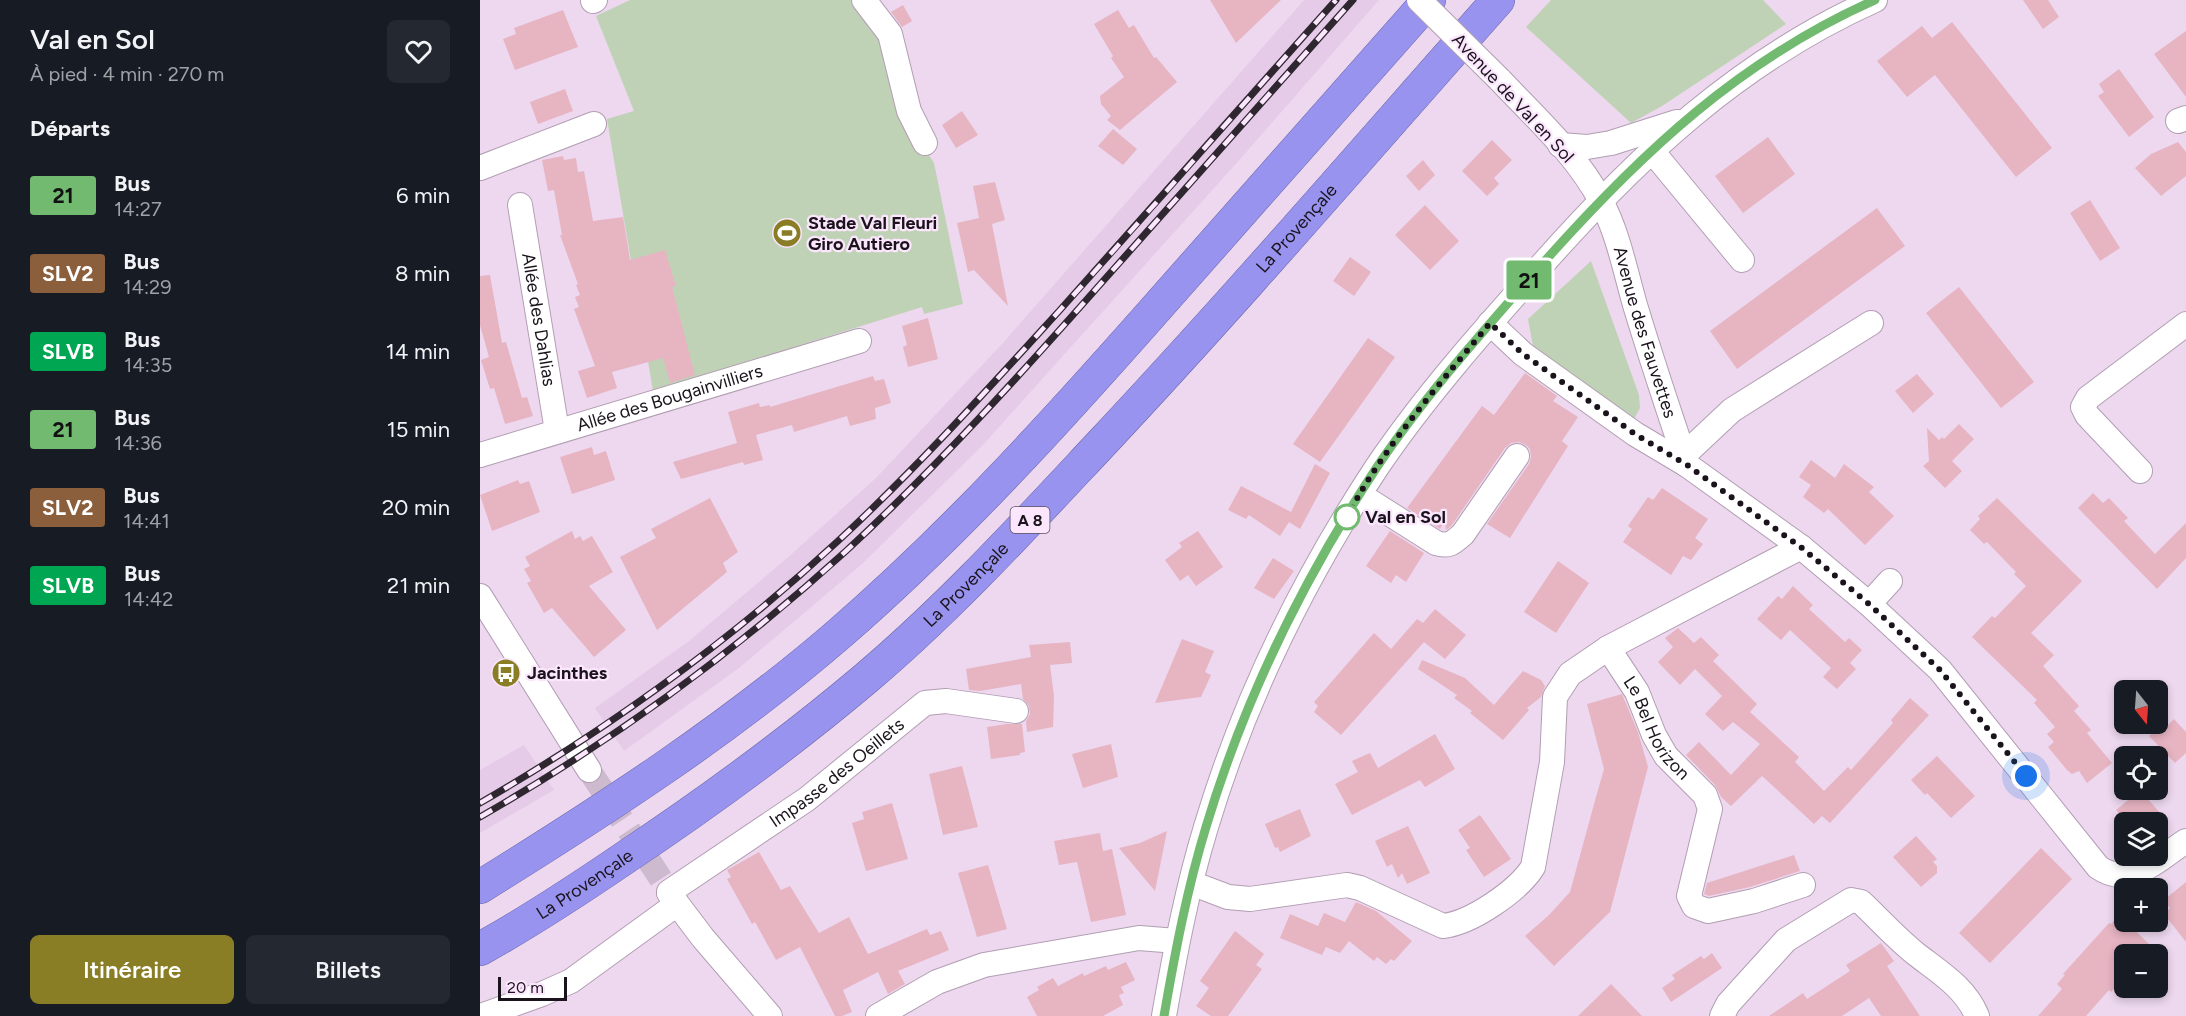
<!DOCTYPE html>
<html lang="fr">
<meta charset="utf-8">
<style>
:root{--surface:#171b24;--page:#242831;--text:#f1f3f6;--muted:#9ea1a6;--accent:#897e25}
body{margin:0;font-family:Figtree,sans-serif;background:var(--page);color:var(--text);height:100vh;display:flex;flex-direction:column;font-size:22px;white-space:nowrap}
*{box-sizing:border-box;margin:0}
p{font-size:20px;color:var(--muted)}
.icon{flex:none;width:33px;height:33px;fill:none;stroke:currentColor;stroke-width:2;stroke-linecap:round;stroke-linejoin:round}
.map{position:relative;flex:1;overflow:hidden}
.side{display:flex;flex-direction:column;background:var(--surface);width:480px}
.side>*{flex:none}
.badge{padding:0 12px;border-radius:4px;font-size:21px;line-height:39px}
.needle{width:39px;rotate:163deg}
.tools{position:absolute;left:1634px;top:680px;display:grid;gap:12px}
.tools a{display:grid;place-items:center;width:54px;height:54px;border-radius:9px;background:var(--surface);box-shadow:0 3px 9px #0003;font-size:30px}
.scale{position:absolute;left:18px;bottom:15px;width:69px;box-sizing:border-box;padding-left:6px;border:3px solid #1a131b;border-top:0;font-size:16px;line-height:21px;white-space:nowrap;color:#1a131b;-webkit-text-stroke:4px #fbe6fd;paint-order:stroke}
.you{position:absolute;width:30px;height:30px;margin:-15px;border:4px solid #fff;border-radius:50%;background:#1a73e8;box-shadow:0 0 0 9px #1a73e833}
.map>.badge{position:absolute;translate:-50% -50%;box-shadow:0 0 0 3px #fff}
h2{padding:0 30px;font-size:22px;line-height:54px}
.round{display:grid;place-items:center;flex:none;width:63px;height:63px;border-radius:9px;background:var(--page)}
.headline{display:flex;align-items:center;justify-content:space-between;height:102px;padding:0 30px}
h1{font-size:28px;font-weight:600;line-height:45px}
.button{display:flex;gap:12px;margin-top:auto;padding:12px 30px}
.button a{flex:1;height:69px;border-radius:9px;background:var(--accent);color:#fff;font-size:24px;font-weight:600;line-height:69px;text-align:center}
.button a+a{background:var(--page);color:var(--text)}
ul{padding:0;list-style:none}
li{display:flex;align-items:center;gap:18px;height:78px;padding:0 30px}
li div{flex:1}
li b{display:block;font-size:22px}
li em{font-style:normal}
li .badge{min-width:66px;font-weight:700;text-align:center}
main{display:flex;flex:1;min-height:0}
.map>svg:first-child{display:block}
.built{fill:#e5cbe8}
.green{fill:#bfd2b6}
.building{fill:#e7b4c2}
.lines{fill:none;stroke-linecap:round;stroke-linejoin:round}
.minor-tunnel{stroke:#cdbacf;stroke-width:24;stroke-dasharray:24 12;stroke-linecap:butt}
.minor-casing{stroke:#b29eb3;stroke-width:26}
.highway-casing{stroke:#6b66a5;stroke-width:34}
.minor{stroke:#fff;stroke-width:24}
.highway{stroke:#9793ef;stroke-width:33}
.rail-casing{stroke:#2f2730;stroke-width:7}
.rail{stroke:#fbe6fd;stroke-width:4.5;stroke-dasharray:14;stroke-linecap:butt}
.minor-bridge-casing{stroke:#b29eb3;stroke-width:26;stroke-linecap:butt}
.minor-bridge{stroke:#fff;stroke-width:24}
.line-casing{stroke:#fff;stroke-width:14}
.line{stroke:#72ba6f;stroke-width:9}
.walk{stroke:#1a131b;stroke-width:6;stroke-dasharray:0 10.8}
.stop-dot{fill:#fff;stroke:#72ba6f;stroke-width:3}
.labels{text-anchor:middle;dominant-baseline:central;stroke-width:4.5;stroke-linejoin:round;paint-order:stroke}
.shield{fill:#fbe6fd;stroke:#5e525f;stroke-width:1.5}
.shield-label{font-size:16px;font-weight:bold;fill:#1a131b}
.street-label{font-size:18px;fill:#1a131b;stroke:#fbe6fd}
.poi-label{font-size:18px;font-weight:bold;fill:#1a131b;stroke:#fbe6fd;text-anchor:start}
.stop-label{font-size:18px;font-weight:bold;fill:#1a131b;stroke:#fbe6fd;text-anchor:start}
</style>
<main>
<section class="side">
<div class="headline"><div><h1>Val en Sol</h1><p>À pied · 4 min · 270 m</p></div><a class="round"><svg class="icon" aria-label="heart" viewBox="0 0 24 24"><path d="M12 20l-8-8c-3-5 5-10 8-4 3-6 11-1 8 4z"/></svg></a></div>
<h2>Départs</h2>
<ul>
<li><span class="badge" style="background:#72ba6f;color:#111">21</span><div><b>Bus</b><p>14:27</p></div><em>6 min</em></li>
<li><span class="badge" style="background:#8b5e3c;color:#fff">SLV2</span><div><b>Bus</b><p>14:29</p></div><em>8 min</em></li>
<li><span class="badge" style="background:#00a651;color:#fff">SLVB</span><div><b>Bus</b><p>14:35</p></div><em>14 min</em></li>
<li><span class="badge" style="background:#72ba6f;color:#111">21</span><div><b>Bus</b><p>14:36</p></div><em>15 min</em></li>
<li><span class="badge" style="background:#8b5e3c;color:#fff">SLV2</span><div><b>Bus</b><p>14:41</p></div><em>20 min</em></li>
<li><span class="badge" style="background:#00a651;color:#fff">SLVB</span><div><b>Bus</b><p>14:42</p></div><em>21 min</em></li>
</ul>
<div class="button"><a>Itinéraire</a><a>Billets</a></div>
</section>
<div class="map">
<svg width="1706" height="1016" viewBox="0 0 1706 1016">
<rect width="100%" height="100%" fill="#edd8ef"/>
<!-- built -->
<path class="built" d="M 824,0 L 899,0 L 762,157 L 501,447 L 382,564 L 259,668 L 144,751 L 115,708 L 209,641 L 305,560 L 396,478 L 522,344 Z
M 44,745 L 74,790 L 0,833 L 0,770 Z"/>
<!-- green -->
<path class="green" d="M 150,0 L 376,0 L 404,38 L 428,122 L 454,163 L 483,304 L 444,314 L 442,307 L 173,391 L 127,119 L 154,111 L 116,16 Z
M 1071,0 L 1283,0 L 1306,24 L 1182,106 L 1151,123 L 1046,27 Z
M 1111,261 L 1159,395 L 1160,408 L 1154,419 L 1053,346 L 1048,319 Z"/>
<!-- building -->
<path class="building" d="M 730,0 L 801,0 L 756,43 Z
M 1543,0 L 1568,0 L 1579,17 L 1563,29 Z
M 423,5 L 432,21 L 422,27 L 411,12 Z
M 83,10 L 98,47 L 35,70 L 23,39 L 36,34 L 34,28 Z
M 638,10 L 649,28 L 654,25 L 674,58 L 676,57 L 697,82 L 640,130 L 627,120 L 631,116 L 621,104 L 620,96 L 644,77 L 631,58 L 633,56 L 614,24 Z
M 1472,22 L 1572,148 L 1536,177 L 1455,75 L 1427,97 L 1397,61 L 1442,26 L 1452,38 Z
M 1706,31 L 1706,97 L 1674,54 Z
M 1639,69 L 1674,117 L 1649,137 L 1618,96 L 1624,92 L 1619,84 Z
M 85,89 L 93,111 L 58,124 L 50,102 Z
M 482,111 L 498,135 L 476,148 L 462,125 Z
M 633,129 L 657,149 L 643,165 L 618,146 Z
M 1288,137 L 1315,174 L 1263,213 L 1235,176 Z
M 1012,140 L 1032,160 L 1014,178 L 1019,184 L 1007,196 L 982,171 Z
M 1698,142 L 1706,152 L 1706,176 L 1681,196 L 1655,168 L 1671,154 Z
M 83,156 L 84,160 L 96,158 L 98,172 L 104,171 L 113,221 L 143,217 L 150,260 L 185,250 L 196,286 L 192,287 L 215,375 L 190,383 L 183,358 L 132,372 L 137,388 L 107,398 L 98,371 L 115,366 L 94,309 L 99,307 L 95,297 L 100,295 L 96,285 L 98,284 L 80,235 L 82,235 L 74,190 L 68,191 L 62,160 Z
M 943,160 L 955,175 L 939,191 L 926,176 Z
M 515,182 L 525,220 L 512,224 L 528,306 L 494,270 L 488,272 L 477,223 L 499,218 L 493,186 Z
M 1610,200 L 1640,248 L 1620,261 L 1590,213 Z
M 945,205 L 979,241 L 950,270 L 915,235 Z
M 1397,208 L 1425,246 L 1257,369 L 1230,331 Z
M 870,257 L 891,272 L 874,296 L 853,281 Z
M 10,275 L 22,343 L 26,342 L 42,398 L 47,397 L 53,416 L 25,424 L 14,388 L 10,389 L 1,360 L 9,357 L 0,325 L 0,276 Z
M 1479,287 L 1554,382 L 1521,408 L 1446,313 Z
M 448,318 L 458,359 L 428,367 L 423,347 L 427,345 L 422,326 Z
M 888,338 L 915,357 L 840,462 L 813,444 Z
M 1045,373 L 1077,396 L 1073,401 L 1098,417 L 1082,441 L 1088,446 L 1030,538 L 1007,524 L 1049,464 L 1051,457 L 1050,449 L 1046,445 L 1039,442 L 1031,443 L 1025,448 L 972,525 L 966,530 L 965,520 L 960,529 L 927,508 L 1002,406 L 1014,415 Z
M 1437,374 L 1454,394 L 1433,413 L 1415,391 Z
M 393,376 L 395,381 L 404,379 L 411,403 L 395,408 L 396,419 L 370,426 L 367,416 L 314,432 L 312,425 L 276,435 L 283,460 L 264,465 L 263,462 L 201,479 L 193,462 L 257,443 L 248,412 L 279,403 L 280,407 L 290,405 L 290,407 Z
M 1479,424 L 1494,439 L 1472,461 L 1482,471 L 1465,488 L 1443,466 L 1449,461 L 1447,428 L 1459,440 L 1462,437 L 1464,439 Z
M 112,447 L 114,455 L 126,451 L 135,480 L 92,494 L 80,457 Z
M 1331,460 L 1355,478 L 1364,464 L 1394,487 L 1389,492 L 1414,516 L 1385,545 L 1348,509 L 1344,513 L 1323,497 L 1331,485 L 1319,477 Z
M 835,464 L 850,473 L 820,529 L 809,522 L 800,536 L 769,515 L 766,519 L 748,510 L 761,486 L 811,512 Z
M 38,480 L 40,484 L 49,481 L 60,512 L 12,531 L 0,495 Z
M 1182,488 L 1228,519 L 1215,538 L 1223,544 L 1211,560 L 1203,556 L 1191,575 L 1143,542 L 1152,529 L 1148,526 L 1168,497 L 1173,500 Z
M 1613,493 L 1623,503 L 1629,498 L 1648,518 L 1644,521 L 1675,554 L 1706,523 L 1706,558 L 1677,589 L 1598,508 Z
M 230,498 L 258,552 L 243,563 L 247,572 L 177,630 L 140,557 L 176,538 L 171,529 Z
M 1517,498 L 1602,581 L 1551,633 L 1574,655 L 1563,666 L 1599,706 L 1594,711 L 1611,730 L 1607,733 L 1632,763 L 1607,783 L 1599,771 L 1592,774 L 1587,770 L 1568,747 L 1574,742 L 1567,734 L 1575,727 L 1554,703 L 1557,700 L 1492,637 L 1512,616 L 1515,618 L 1546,586 L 1534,574 L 1536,572 L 1507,542 L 1504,544 L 1490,530 L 1500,519 L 1498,516 Z
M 92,531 L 95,539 L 100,536 L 103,541 L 112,536 L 133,572 L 109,586 L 146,630 L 114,657 L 72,608 L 64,613 L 47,583 L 51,581 L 44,569 L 50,566 L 45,557 Z
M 718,531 L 743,567 L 716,586 L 708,575 L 700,581 L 685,560 L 702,547 L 699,543 Z
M 910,531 L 944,553 L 926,582 L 916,575 L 911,583 L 886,566 Z
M 793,558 L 814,571 L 794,599 L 774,588 Z
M 1078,561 L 1109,583 L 1076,633 L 1044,612 Z
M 1313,586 L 1333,605 L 1329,609 L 1365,642 L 1369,638 L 1382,650 L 1370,663 L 1376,669 L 1357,689 L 1343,677 L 1351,668 L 1310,630 L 1301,640 L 1277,619 L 1298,596 L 1302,599 Z
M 955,609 L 986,635 L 965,659 L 944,642 L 861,735 L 834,712 L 838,706 L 834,702 L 894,633 L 911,649 L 937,619 L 943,623 Z
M 1198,628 L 1214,643 L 1221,637 L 1239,655 L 1233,661 L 1277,704 L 1270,712 L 1319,757 L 1315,762 L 1344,791 L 1368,767 L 1371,770 L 1413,723 L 1411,720 L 1430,698 L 1449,715 L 1350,823 L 1342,816 L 1334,824 L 1282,776 L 1251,806 L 1241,797 L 1235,785 L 1206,755 L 1219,742 L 1251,775 L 1280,744 L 1253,722 L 1243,731 L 1225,714 L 1242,696 L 1215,669 L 1200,685 L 1178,662 L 1193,647 L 1185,638 Z
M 702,639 L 734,651 L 725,672 L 731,675 L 721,697 L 675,703 Z
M 590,642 L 592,663 L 570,665 L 574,696 L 573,727 L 547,732 L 546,721 L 550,714 L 549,706 L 543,699 L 541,684 L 500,691 L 489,690 L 486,669 L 551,657 L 549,645 Z
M 942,660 L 985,678 L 1014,705 L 1043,671 L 1061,680 L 1065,686 L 1061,697 L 1047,708 L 1049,710 L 1023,740 L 990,713 L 992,711 L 974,698 L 977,695 L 938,669 Z
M 1142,694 L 1158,732 L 1168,767 L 1130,912 L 1074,966 L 1045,936 L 1069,915 L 1090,892 L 1116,797 L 1124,769 L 1107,704 Z
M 1694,719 L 1706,732 L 1706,753 L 1695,763 L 1669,736 L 1683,723 L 1686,727 Z
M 527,724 L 542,724 L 545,752 L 540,753 L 540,755 L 511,759 L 507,727 Z
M 955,734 L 975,769 L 945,787 L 940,780 L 872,815 L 855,784 L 878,772 L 872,761 L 890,753 L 898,768 Z
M 631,744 L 638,777 L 603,788 L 592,754 Z
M 1457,756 L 1495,796 L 1471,818 L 1447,793 L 1445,795 L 1431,780 Z
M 482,766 L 498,827 L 463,835 L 449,774 Z
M 1660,790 L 1688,822 L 1646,822 L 1636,810 Z
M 412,803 L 428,859 L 386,871 L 372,823 L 384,819 L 382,812 Z
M 820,809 L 831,836 L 800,852 L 798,847 L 795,848 L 785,824 Z
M 1000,815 L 1031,859 L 1004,877 L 986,850 L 990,848 L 978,830 Z
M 928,826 L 950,873 L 927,884 L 922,873 L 918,878 L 912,864 L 907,867 L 895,841 Z
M 687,831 L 675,891 L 639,848 L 660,843 Z
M 620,833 L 623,851 L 632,849 L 646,915 L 611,922 L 597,862 L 579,865 L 574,841 Z
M 1436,836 L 1457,859 L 1453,862 L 1457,866 L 1457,873 L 1441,887 L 1413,857 Z
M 1561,848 L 1592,879 L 1510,963 L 1479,933 Z
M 279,852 L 301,890 L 310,886 L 339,933 L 369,917 L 388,954 L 447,929 L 450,935 L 461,931 L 469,950 L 418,971 L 425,984 L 408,994 L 398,972 L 363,990 L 372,1012 L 362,1016 L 355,1016 L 320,947 L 296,960 L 275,922 L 272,924 L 247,879 L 251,877 L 247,870 Z
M 1314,855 L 1320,871 L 1270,887 L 1229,896 L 1224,894 L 1227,883 Z
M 508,865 L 527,929 L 497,937 L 478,873 Z
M 1706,882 L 1706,942 L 1684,914 L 1690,908 L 1684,900 Z
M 876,902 L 896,911 L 932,941 L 914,961 L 911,959 L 906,964 L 897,957 L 894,961 L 869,941 L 860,953 L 846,947 L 842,955 L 800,938 L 810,914 L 838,926 L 844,913 L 865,922 Z
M 1639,915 L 1669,944 L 1660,954 L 1644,954 L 1644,978 L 1631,992 L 1629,990 L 1606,1016 L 1558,1016 L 1582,989 L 1577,984 L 1585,975 L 1583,974 L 1629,923 L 1631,924 Z
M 755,931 L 784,954 L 776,965 L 782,969 L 748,1016 L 731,1016 L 716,1006 L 729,988 L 720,981 Z
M 1401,943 L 1414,961 L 1407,966 L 1440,1016 L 1401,1016 L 1389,998 L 1362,1016 L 1289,1016 L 1323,993 L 1327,999 L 1370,971 L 1366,965 Z
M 1232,953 L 1242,968 L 1191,1002 L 1182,988 L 1195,979 L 1192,975 L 1221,956 L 1224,959 Z
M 646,962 L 655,980 L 641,987 L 644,993 L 639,995 L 643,1005 L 623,1016 L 557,1016 L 547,997 L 559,990 L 557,987 L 573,978 L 578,986 L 603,973 L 604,976 L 626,966 L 628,970 Z
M 1131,984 L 1162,1016 L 1098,1016 Z"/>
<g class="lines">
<!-- minor-tunnel -->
<path class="minor-tunnel" d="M 109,770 L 181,879"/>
<!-- minor casing -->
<g class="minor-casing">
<g id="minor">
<path d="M 384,0 L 410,34 L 429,111 L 445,143"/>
<path d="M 113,1 L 115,0"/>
<path id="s1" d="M 1019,79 C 1055,117 1097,155 1121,201 C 1138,233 1145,270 1155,305 C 1171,358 1189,412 1207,465"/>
<path d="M 1698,121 L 1706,118"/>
<path d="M 1080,145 L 1107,147 L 1131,143 L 1197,122"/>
<path d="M 1172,151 L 1262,260"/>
<path d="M 0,168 L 114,124"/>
<path id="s2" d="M 40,205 L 77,431"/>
<path d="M 1010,323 L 1043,354 L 1155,434 L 1207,465 L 1321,547 L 1389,604 L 1460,670 L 1618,867 C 1650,890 1679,858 1706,841"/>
<path id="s3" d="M 0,455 L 379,341"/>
<path d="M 1203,456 L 1252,410 L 1391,323"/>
<path d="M 1660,471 L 1607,415 L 1603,407 L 1608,398 L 1706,324"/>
<path d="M 880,495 L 956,543 C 969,547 973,543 983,534 L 1037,456"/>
<path id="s4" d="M 1321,547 L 1128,648 L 1157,692 L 1174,735 L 1186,756 L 1225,795 L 1230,809 L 1209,896 L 1214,906 L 1228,911 L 1274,901 L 1323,885"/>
<path d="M 0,596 L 109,770"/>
<path d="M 1389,604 L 1410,581"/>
<path d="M 711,883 L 748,897 L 770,899 L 867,885 L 880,888 L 963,926 C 991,923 1038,891 1053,867 L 1072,762 L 1075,697 L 1090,674 L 1128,648"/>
<path id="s5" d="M 189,892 L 327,799 L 445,703 L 466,701 L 536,711"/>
<path d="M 189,893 L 223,938 L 290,1016"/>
<path d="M 1,1016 L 62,994 L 91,981 L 197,904"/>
<path d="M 398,1016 L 457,982 L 504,965 L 659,938 L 697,941"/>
<path d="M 684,1016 C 695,953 707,889 726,827 C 764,700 824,578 897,467 C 945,396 1003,331 1060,267 C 1158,156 1259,61 1395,0"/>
<path d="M 1242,1016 L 1248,1004 L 1306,940 L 1371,900 L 1381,902 C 1399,919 1416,938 1436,954 C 1459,972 1485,987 1497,1016"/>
</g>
</g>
<!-- highway casing -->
<g class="highway-casing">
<g id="highway">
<path d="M 0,887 C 124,810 248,730 359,634 C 478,531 584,413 688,295 C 775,197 862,98 949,0"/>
<path id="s6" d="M 0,949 C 49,922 96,891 143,859 C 227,803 308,744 385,679 C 469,608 544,526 619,446 C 756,300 886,149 1018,0"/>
</g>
</g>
<!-- minor -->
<use href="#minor" class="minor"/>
<!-- highway -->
<use href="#highway" class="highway"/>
<!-- rail casing -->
<g class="rail-casing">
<path id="rail" d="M 0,803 C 128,729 250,641 358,541 C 437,468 508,389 580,310 C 673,207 764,103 856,0
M 0,817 C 131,742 254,653 366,551 C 458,466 541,374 624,280 C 707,187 790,93 873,0"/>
</g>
<!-- rail -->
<use href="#rail" class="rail"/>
<!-- minor-bridge casing -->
<g class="minor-bridge-casing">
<path id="minor-bridge" d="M 939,0 L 1019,79"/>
</g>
<!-- minor-bridge -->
<use href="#minor-bridge" class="minor-bridge"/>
</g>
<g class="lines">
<!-- line casing -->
<g class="line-casing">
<path id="line" d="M 684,1016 C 695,953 707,889 726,827 C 764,700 824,578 897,467 C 946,394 1006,328 1064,262 C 1162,152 1260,60 1395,0"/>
</g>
<!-- line -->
<use href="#line" class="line"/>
<!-- walk -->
<path class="walk" d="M 867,517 C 903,447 960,384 1010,323 L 1043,354 L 1155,434 L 1207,465 L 1322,548 L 1389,604 L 1460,670 L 1546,776"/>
</g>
<!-- icons -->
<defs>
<g id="stadium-disc" transform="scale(1.5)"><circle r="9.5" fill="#897e25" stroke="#fbe6fd"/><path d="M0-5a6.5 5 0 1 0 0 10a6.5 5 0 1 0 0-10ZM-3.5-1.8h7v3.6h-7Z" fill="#fff"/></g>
<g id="bus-disc" transform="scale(1.5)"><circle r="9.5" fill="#897e25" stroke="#fbe6fd"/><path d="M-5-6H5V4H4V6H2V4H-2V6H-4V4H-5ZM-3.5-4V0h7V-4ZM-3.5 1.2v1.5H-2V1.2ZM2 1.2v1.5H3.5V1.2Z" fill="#fff"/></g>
</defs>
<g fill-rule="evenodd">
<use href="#stadium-disc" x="307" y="233"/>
<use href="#bus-disc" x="26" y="673"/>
</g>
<!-- markers -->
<circle class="stop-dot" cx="867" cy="517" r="12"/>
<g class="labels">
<!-- shield labels -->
<rect class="shield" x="530.5" y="507" width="39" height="26" rx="4.5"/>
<g class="shield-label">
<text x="550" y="520">A 8</text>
</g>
<!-- street labels -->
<g class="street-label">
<text transform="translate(1033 98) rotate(47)">Avenue de Val en Sol</text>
<text stroke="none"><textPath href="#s6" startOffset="1095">La Provençale</textPath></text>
<text stroke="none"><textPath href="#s2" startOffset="116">Allée des Dahlias</textPath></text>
<text stroke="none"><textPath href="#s1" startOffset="298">Avenue des Fauvettes</textPath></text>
<text stroke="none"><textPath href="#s3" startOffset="198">Allée des Bougainvilliers</textPath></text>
<text stroke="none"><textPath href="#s6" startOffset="609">La Provençale</textPath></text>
<text stroke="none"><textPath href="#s4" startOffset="312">Le Bel Horizon</textPath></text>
<text stroke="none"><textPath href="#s5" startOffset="206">Impasse des Oeillets</textPath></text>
<text stroke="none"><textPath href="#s6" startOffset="123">La Provençale</textPath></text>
</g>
<!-- poi labels -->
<g class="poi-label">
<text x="328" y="223">Stade Val Fleuri<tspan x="328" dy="21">Giro Autiero</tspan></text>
<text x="47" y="673">Jacinthes</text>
</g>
<!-- stop labels -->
<g class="stop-label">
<text x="885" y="517">Val en Sol</text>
</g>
</g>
</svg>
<div class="tools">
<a><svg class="needle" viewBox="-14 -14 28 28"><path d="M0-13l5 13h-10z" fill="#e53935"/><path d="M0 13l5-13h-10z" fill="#9ea1a6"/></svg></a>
<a><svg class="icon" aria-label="locate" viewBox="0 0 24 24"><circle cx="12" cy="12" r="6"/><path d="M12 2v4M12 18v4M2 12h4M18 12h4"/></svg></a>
<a><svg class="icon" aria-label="layers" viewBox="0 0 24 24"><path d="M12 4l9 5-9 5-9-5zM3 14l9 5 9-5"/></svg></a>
<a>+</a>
<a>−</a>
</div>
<div class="scale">20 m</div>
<div class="you" style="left:1546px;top:776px"></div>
<b class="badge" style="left:1049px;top:280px;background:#72ba6f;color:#111">21</b>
</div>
</main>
